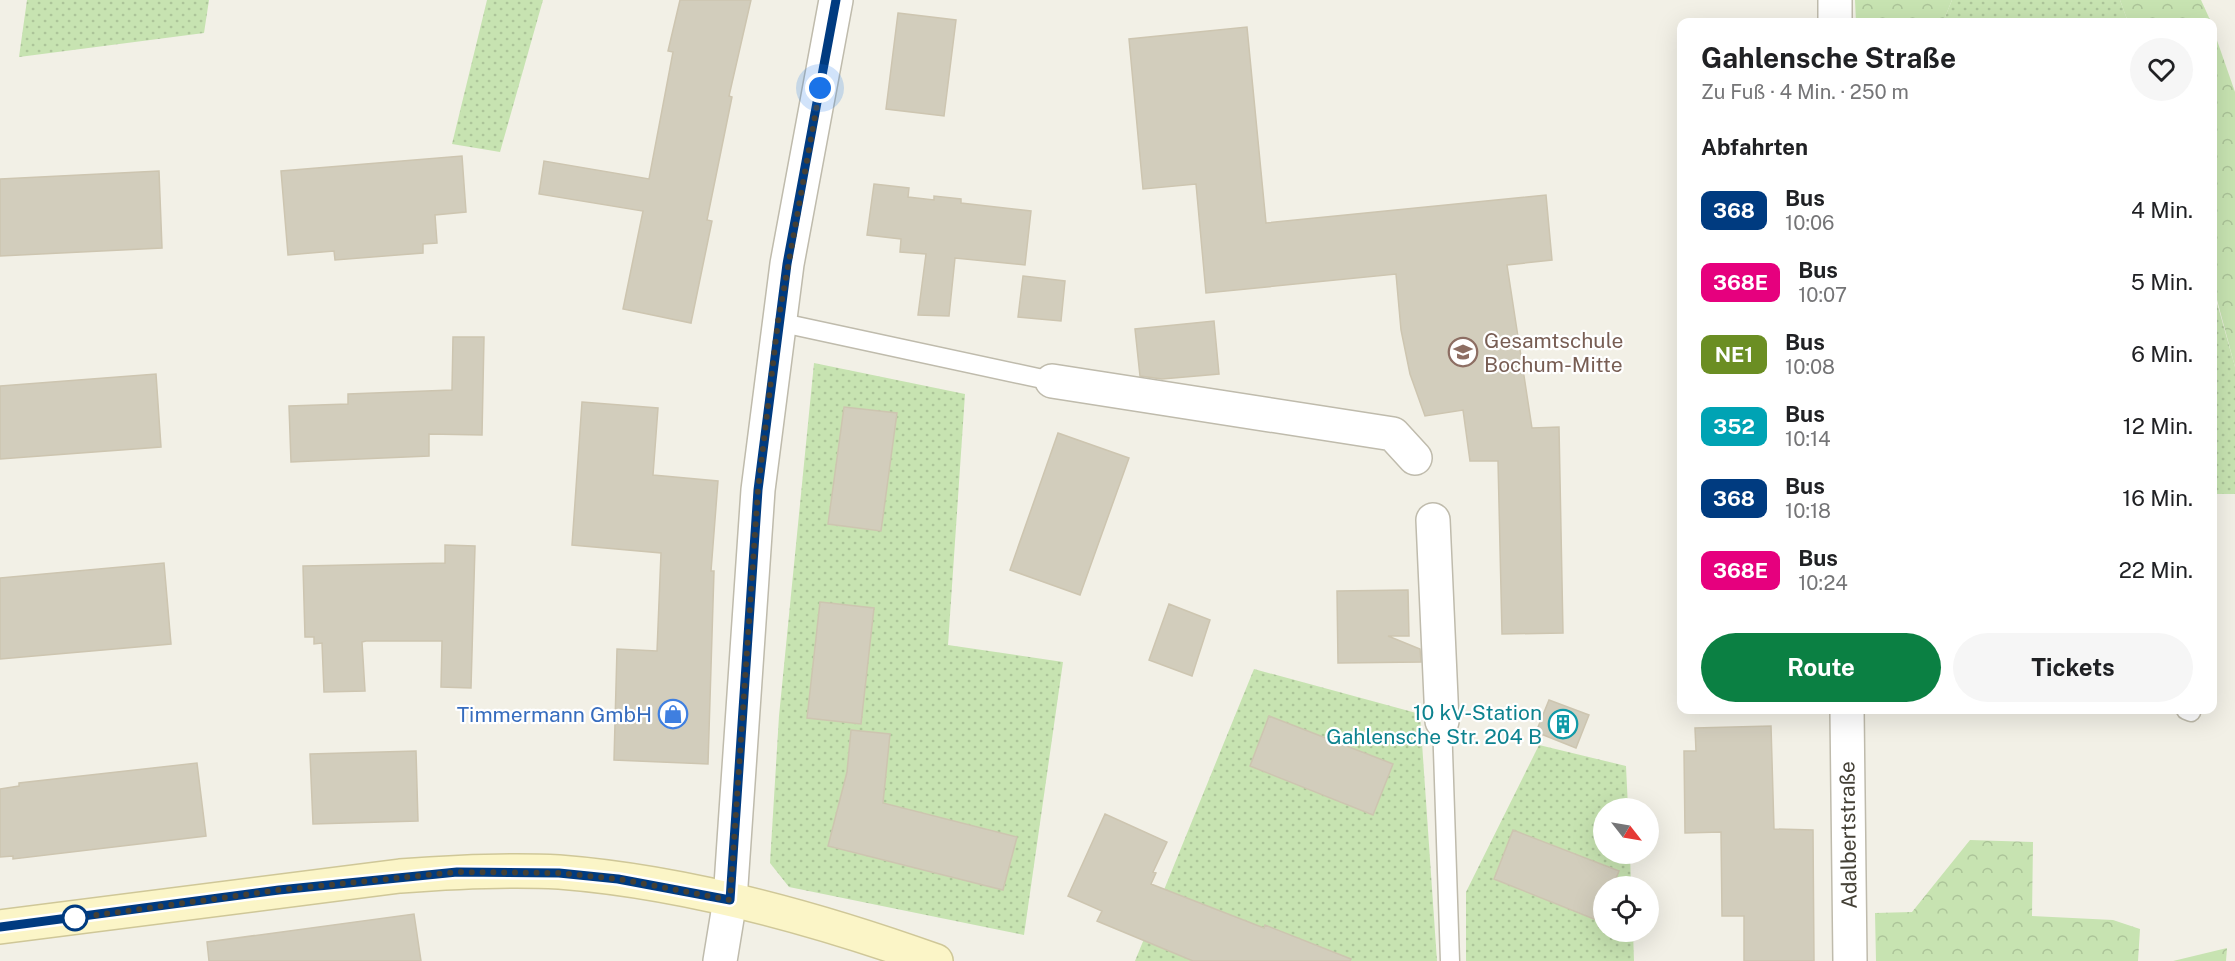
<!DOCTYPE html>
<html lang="de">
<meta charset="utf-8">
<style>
:root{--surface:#fff;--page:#f6f6f6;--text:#202124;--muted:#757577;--accent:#0b8043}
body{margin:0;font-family:"Public Sans",sans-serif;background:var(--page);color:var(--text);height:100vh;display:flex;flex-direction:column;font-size:22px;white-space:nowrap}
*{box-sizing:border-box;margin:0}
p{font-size:20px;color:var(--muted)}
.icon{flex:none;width:33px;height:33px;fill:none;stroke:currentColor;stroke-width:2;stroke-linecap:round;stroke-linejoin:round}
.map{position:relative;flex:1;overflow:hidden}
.panel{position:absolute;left:1677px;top:18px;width:540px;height:696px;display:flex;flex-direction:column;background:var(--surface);border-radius:12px;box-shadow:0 6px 24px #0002}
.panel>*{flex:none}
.badge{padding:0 12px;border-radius:9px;font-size:21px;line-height:39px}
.needle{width:39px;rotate:121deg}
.tools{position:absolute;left:1593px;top:798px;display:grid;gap:12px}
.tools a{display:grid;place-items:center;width:66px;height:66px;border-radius:50%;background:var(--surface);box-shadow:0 6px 24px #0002;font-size:30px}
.you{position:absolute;width:30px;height:30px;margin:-15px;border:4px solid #fff;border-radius:50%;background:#1a73e8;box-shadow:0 0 0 9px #1a73e833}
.map>.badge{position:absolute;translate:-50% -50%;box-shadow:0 0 0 3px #fff}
h2{padding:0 24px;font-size:22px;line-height:54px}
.round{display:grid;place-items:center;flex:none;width:63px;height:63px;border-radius:32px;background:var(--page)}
.head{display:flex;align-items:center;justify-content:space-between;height:102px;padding:0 24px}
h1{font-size:28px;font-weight:700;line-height:45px}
.cta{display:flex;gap:12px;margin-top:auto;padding:12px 24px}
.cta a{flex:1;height:69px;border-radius:36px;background:var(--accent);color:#fff;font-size:24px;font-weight:700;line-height:69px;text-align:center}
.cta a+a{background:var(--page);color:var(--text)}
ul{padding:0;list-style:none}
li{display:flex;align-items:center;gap:18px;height:72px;padding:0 24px}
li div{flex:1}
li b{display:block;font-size:22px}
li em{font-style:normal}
li .badge{min-width:66px;font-weight:700;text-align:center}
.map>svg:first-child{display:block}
.grass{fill:url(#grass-dots)}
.forest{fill:url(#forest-crowns)}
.building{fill:#d2cdbc;stroke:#cdc5b0;stroke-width:1.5}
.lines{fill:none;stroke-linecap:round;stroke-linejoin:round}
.lane-casing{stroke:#bfbbac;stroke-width:21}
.street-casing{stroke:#bfbbac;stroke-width:36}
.secondary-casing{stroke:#cfc798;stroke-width:36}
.lane{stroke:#fff;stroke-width:18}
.street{stroke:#fff;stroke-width:33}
.secondary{stroke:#fbf5c7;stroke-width:33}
.line-casing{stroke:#fff;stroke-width:14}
.line{stroke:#003b80;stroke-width:9}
.walk{stroke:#444036;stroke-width:6;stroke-dasharray:0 10.8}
.stop-dot{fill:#fff;stroke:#003b80;stroke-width:3}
.labels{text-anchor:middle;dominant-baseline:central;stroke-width:4.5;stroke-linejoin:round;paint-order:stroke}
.education-label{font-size:21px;fill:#785e54;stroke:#fff;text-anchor:start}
.culture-label{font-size:21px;fill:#0d838f;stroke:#fff;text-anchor:end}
.shop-label{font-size:21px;fill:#366cbe;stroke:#fff;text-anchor:end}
.street-label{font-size:21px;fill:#444036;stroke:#fff}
</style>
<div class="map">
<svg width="2235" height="961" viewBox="0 0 2235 961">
<defs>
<pattern id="grass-dots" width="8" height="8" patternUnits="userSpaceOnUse" patternTransform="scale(1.5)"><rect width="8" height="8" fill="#c7e3b1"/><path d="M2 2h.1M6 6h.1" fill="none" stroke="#acc499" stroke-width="1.8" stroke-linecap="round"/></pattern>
<pattern id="forest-crowns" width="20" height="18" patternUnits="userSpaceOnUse" patternTransform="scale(1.5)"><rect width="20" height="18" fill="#c7e3b1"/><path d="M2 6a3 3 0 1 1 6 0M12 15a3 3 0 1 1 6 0" fill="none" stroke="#acc499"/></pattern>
</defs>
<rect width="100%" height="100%" fill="#f2f0e6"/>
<!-- grass -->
<path class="grass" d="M 27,0 L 209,0 L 204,33 L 19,57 Z
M 487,0 L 543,0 L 500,152 L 452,144 Z
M 1952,0 L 2120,0 L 2128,22 L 1943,22 Z
M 2212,285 L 2235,367 L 2235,494 L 2213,494 Z
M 814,363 L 965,394 L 948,645 L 1063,662 L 1024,935 L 789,887 L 770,863 L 779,716 Z
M 1254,669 L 1420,714 L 1437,961 L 1135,961 Z
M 1539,745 L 1626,766 L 1628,808 L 1604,808 L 1604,854 L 1630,854 L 1631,886 L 1604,886 L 1604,932 L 1633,932 L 1634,961 L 1466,961 L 1466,892 Z"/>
<!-- forest -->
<path class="forest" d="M 1855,0 L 1952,0 L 1943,22 L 1856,22 Z
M 2120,0 L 2201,0 L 2211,22 L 2128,22 Z
M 2212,26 L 2235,92 L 2235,367 L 2213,285 Z
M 1970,840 L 2033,842 L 2032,916 L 2113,920 L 2140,929 L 2138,961 L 1876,961 L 1875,913 L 1912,912 Z
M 2227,948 L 2226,961 L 2173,961 Z"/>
<!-- building -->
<path class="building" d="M 680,0 L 751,0 L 729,96 L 732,97 L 707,220 L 712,221 L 691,323 L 623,309 L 643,211 L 539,194 L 544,161 L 649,179 L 673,52 L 668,51 Z
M 898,13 L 956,20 L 944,116 L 886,109 Z
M 1247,27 L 1266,223 L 1546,195 L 1552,260 L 1507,265 L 1532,428 L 1559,427 L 1563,633 L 1502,634 L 1498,461 L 1470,461 L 1463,410 L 1425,416 L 1410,374 L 1401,330 L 1396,274 L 1206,293 L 1196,184 L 1143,189 L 1129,39 Z
M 462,156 L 466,212 L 435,215 L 437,243 L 423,244 L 423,253 L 335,260 L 334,251 L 288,255 L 281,171 Z
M 159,171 L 162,248 L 0,256 L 0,179 Z
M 874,184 L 909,188 L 908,197 L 934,200 L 934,196 L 961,199 L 961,203 L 1031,211 L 1025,265 L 955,258 L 949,316 L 918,315 L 926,254 L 900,252 L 901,239 L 867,235 Z
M 1023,276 L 1065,281 L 1061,321 L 1018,317 Z
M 1214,321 L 1219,374 L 1162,379 L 1140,376 L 1135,329 Z
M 453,337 L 484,337 L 482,435 L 429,434 L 429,456 L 291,462 L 289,406 L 348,404 L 348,394 L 452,390 Z
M 156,374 L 161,447 L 0,459 L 0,386 Z
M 582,402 L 658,408 L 653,475 L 718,481 L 711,571 L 714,571 L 708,764 L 614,760 L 617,649 L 657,651 L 661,553 L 572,545 Z
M 844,407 L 897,413 L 881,531 L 828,524 Z
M 1058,433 L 1129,458 L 1080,595 L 1010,570 Z
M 445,545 L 475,546 L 471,688 L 441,687 L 442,641 L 366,641 L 362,642 L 365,691 L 324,692 L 322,643 L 314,644 L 314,637 L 305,637 L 303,566 L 445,563 Z
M 164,563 L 171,644 L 0,659 L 0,578 Z
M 1408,590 L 1409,636 L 1388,636 L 1420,649 L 1421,662 L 1338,663 L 1337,591 Z
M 820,602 L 874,608 L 861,724 L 807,718 Z
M 1169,604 L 1210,620 L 1192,676 L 1149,660 Z
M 1549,700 L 1589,715 L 1576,748 L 1536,732 Z
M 1269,716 L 1393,764 L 1373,815 L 1250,766 Z
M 1771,726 L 1774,829 L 1813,830 L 1814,961 L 1744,961 L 1744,916 L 1722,916 L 1721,832 L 1685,833 L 1684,751 L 1696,751 L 1695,728 Z
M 851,730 L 890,734 L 883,803 L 1017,837 L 1003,890 L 828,846 L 847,772 Z
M 416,751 L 418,821 L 313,824 L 310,754 Z
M 197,763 L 206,836 L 13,859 L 13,856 L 0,857 L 0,789 L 19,786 L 19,783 Z
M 1105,814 L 1167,842 L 1153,872 L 1156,873 L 1151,884 L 1264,928 L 1265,925 L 1351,959 L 1350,961 L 1193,961 L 1097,921 L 1102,911 L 1068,896 Z
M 1513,830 L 1619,871 L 1613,886 L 1604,886 L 1604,910 L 1599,921 L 1494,879 Z
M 414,914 L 421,961 L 209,961 L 207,942 Z"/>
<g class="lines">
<!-- lane casing -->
<g class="lane-casing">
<path id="lane" d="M 778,322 L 1052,381
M 2186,710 L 2191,712
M 1442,721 L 1450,961"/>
</g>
<!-- street casing -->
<g class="street-casing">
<path id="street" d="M 1835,0 L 1835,22
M 1052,381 L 1393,434 L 1415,458
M 1433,520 L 1442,721
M 1847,710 L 1850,961
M 720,961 L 730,900 L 758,490 L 787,264 L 836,0"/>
</g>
<!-- secondary casing -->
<g class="secondary-casing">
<path id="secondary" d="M 0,927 L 400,876 C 453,872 506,869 559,872 C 687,882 816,918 936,961"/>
</g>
<!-- lane -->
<use href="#lane" class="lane"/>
<!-- street -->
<use href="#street" class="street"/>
<!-- secondary -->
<use href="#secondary" class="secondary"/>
</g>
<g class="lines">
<!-- line casing -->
<g class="line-casing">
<path id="line" d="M 0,927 L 279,890 L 457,872 L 559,873 L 618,879 L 730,900 L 758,490 L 787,264 L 836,0"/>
</g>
<!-- line -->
<use href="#line" class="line"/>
<!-- walk -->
<path class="walk" d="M 75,918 L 279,890 L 457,872 L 559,873 L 618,879 L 730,900 L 758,490 L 778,322 L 820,88"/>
</g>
<!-- icons -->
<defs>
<g id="school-ring" transform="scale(1.5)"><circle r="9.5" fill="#fff" stroke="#8d6e63" stroke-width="1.5"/><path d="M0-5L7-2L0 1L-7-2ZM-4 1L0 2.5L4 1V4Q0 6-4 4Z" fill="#8d6e63"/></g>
<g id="shop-ring" transform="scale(1.5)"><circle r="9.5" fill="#fff" stroke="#3f7fe0" stroke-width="1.5"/><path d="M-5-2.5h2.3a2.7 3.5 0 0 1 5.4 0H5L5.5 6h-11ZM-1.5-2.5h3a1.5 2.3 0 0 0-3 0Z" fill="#3f7fe0"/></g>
<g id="building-ring" transform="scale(1.5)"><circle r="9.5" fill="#fff" stroke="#0f9aa8" stroke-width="1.5"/><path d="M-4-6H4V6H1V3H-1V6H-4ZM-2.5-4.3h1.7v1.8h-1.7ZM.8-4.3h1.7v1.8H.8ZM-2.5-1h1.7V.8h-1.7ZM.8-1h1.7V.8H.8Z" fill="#0f9aa8"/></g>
</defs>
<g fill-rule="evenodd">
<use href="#school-ring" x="1463" y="352"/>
<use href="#shop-ring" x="673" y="714"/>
<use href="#building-ring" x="1563" y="724"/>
</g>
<!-- markers -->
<circle class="stop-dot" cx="75" cy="918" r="12"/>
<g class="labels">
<!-- education labels -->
<g class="education-label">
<text x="1484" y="340">Gesamtschule<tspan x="1484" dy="24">Bochum-Mitte</tspan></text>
</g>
<!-- culture labels -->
<g class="culture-label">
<text x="1542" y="712">10 kV-Station<tspan x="1542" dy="24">Gahlensche Str. 204 B</tspan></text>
</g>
<!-- shop labels -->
<g class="shop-label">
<text x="652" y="714">Timmermann GmbH</text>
</g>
<!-- street labels -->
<g class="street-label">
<text transform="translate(1848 835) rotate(-91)">Adalbertstraße</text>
</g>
</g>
</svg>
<div class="tools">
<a><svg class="needle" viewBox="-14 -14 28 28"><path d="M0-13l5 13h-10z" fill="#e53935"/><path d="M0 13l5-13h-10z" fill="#757577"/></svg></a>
<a><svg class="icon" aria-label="locate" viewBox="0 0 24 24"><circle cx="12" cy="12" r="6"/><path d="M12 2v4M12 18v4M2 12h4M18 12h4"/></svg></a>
</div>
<div class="you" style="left:820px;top:88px"></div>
<section class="panel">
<div class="head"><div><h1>Gahlensche Straße</h1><p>Zu Fuß · 4 Min. · 250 m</p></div><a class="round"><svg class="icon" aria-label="heart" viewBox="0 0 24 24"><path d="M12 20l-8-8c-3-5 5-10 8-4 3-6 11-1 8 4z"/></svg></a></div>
<h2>Abfahrten</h2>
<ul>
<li><span class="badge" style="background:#003b80;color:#fff">368</span><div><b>Bus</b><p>10:06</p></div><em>4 Min.</em></li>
<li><span class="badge" style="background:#e6007e;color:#fff">368E</span><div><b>Bus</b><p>10:07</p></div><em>5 Min.</em></li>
<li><span class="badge" style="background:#6b8e23;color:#fff">NE1</span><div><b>Bus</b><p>10:08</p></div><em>6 Min.</em></li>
<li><span class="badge" style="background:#00a3b4;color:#fff">352</span><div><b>Bus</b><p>10:14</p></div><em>12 Min.</em></li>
<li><span class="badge" style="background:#003b80;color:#fff">368</span><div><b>Bus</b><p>10:18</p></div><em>16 Min.</em></li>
<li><span class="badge" style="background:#e6007e;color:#fff">368E</span><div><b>Bus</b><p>10:24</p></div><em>22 Min.</em></li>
</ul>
<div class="cta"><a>Route</a><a>Tickets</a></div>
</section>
</div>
